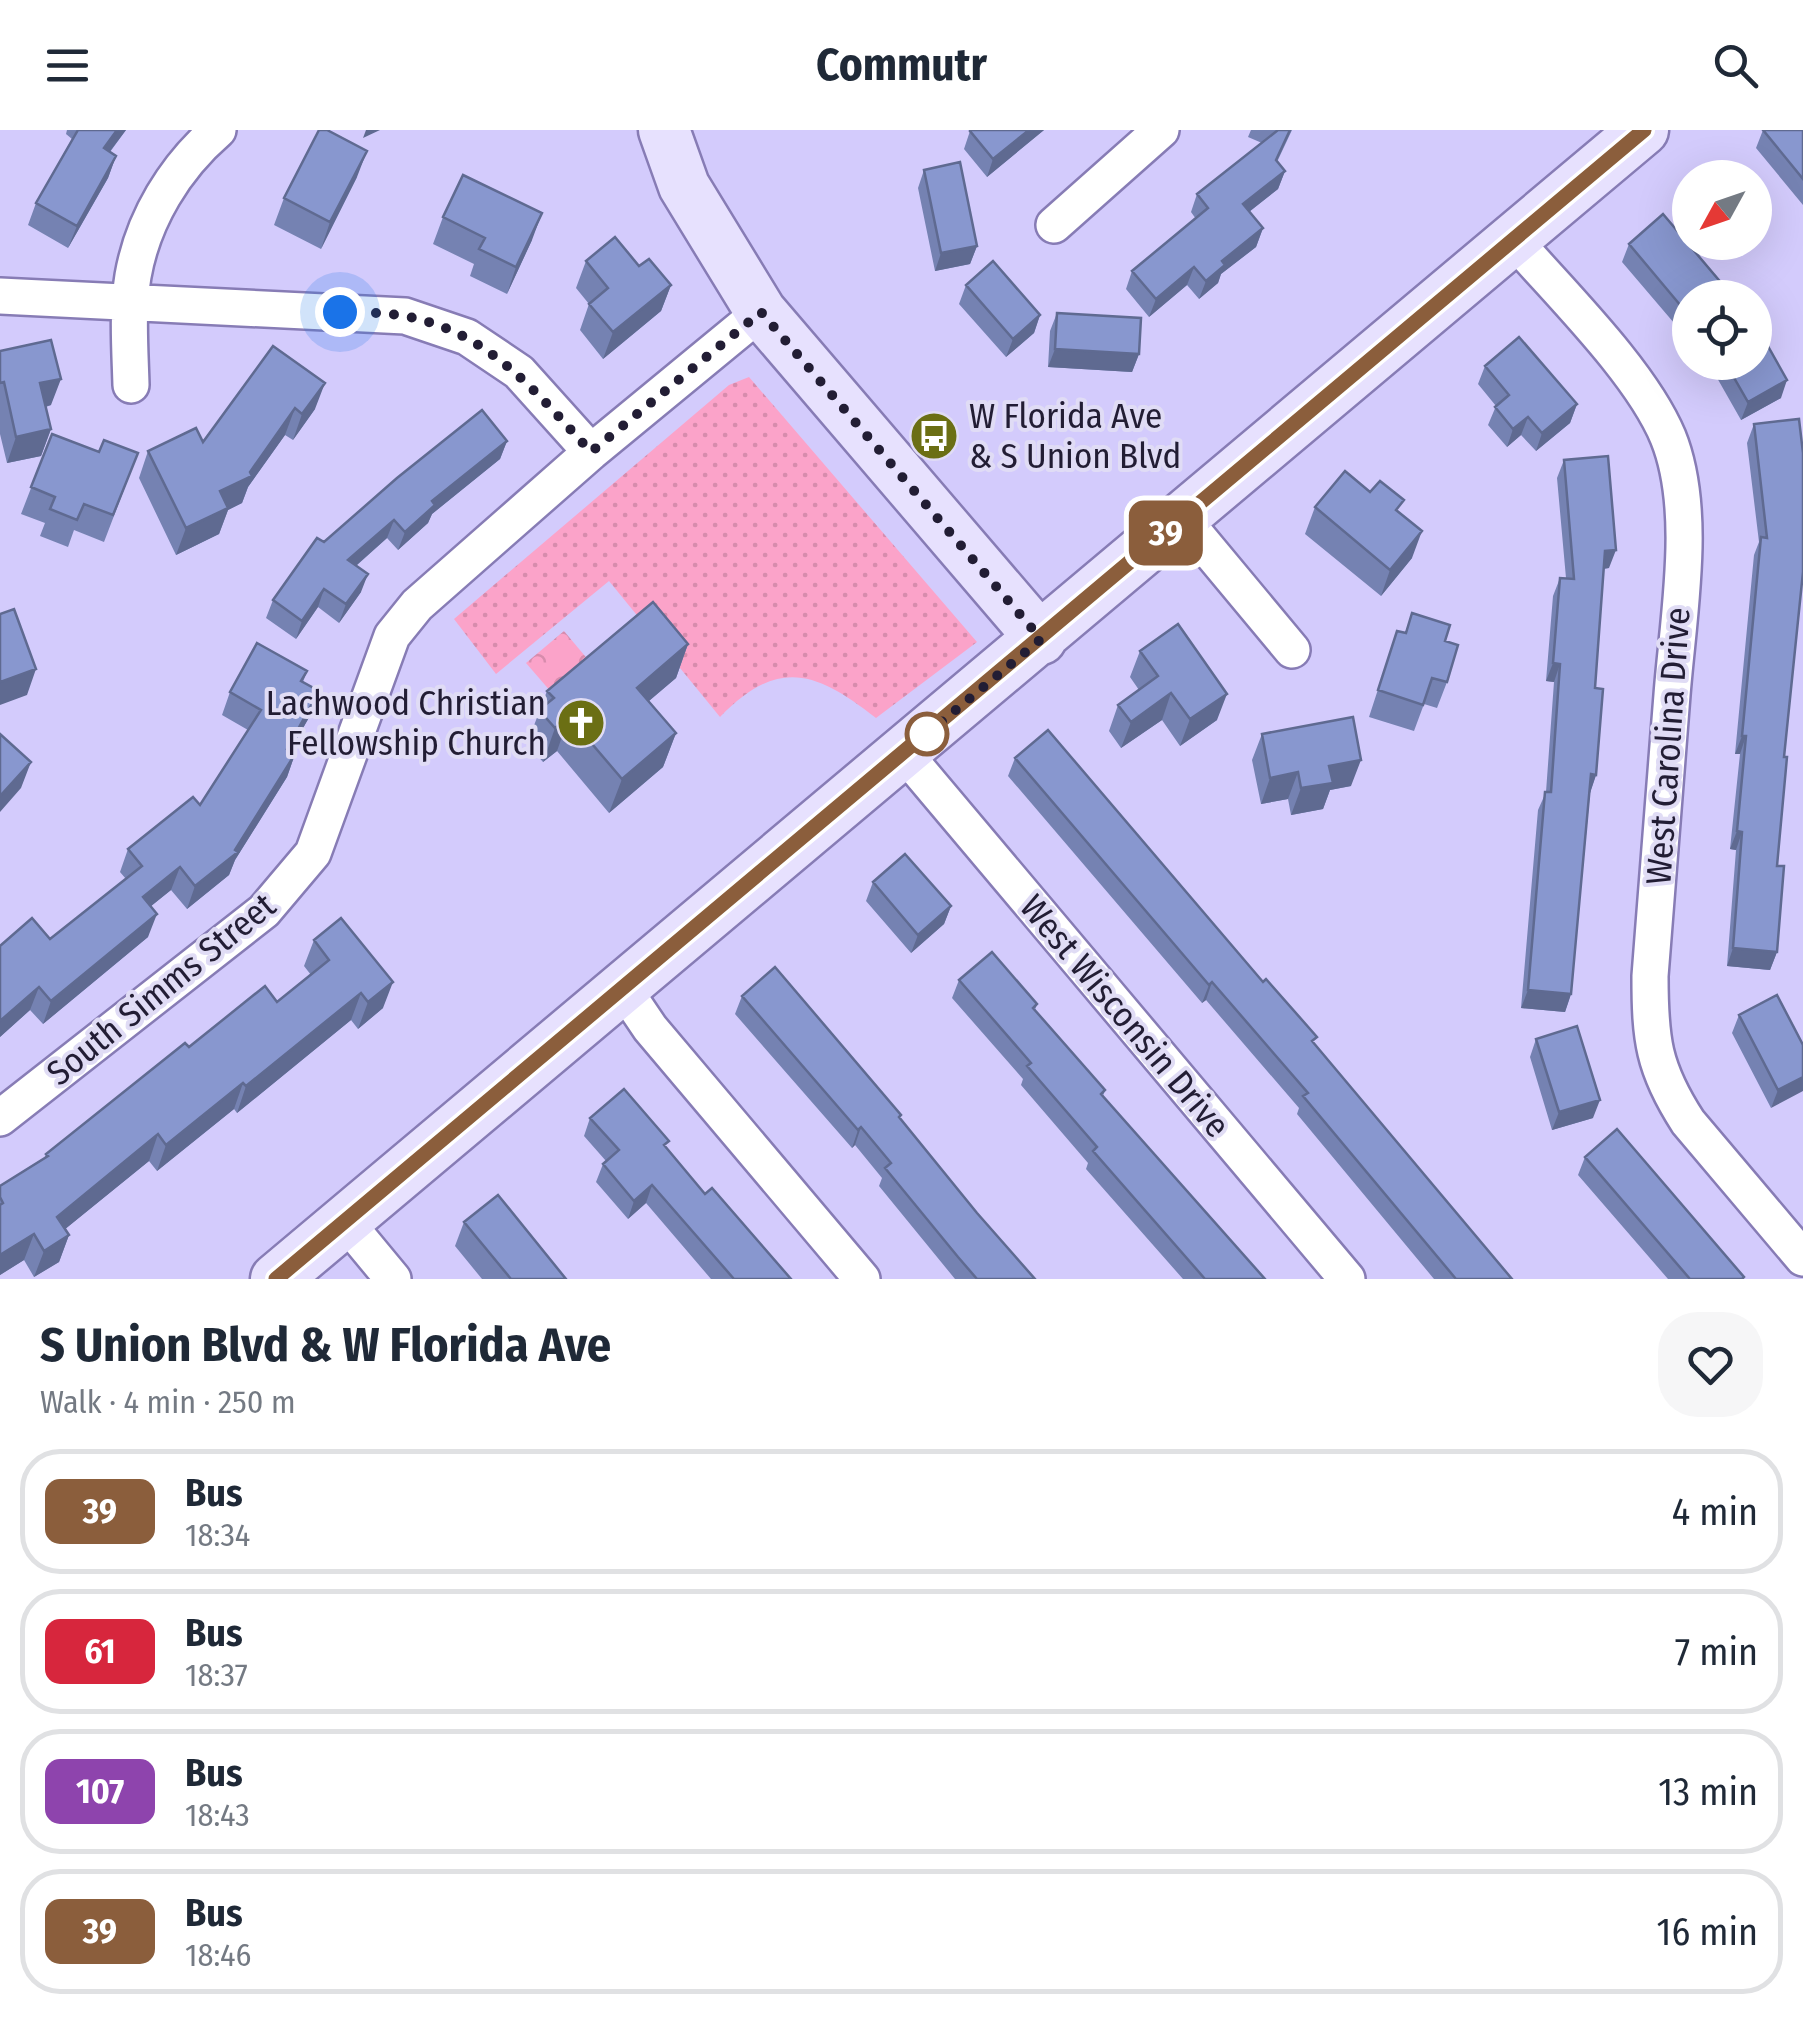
<!DOCTYPE html>
<meta charset="utf-8">
<style>
:root{--surface:#fff;--page:#f6f6f7;--text:#1f2937;--muted:#747a83;--line:#e0e1e3}
body{margin:0;font-family:"Fira Sans Condensed",sans-serif;background:var(--page);color:var(--text);height:100vh;display:flex;flex-direction:column;font-size:38px;white-space:nowrap}
*{box-sizing:border-box;margin:0}
p{font-size:32px;color:var(--muted)}
.icon{flex:none;width:55px;height:55px;fill:none;stroke:currentColor;stroke-width:2;stroke-linecap:round;stroke-linejoin:round}
.map{position:relative;height:1149px;overflow:hidden}
.sheet{display:flex;flex-direction:column;background:var(--surface);flex:1}
.sheet>*{flex:none}
.badge{padding:0 20px;border-radius:15px;font-size:35px;line-height:65px}
.needle{width:65px;rotate:230deg}
.controls{position:absolute;left:1672px;top:30px;display:grid;gap:20px}
.controls a{display:grid;place-items:center;width:100px;height:100px;border-radius:50%;background:var(--surface);box-shadow:0 10px 40px #0002;font-size:50px}
.you{position:absolute;width:50px;height:50px;margin:-25px;border:8px solid #fff;border-radius:50%;background:#1a73e8;box-shadow:0 0 0 15px #1a73e833}
.map>.badge{position:absolute;translate:-50% -50%;box-shadow:0 0 0 5px #fff}
.round{display:grid;place-items:center;flex:none;width:105px;height:105px;border-radius:40px;background:var(--page)}
.headline{display:flex;align-items:center;justify-content:space-between;height:170px;padding:0 40px}
h1{font-size:48px;font-weight:700;line-height:75px}
ul{padding:0;list-style:none}
li{display:flex;align-items:center;gap:30px;height:125px;margin:0 20px 15px;padding:0 20px;border:5px solid var(--line);border-radius:40px}
li div{flex:1}
li b{display:block;font-size:38px}
li em{font-style:normal}
li .badge{min-width:110px;font-weight:700;text-align:center}
header{display:flex;justify-content:space-between;align-items:center;height:130px;padding:0 40px;background:var(--surface);font-size:45px;font-weight:700}
.map>svg:first-child{display:block}
.grass{fill:url(#grass-dots)}
.park{fill:url(#park-crowns)}
.lines{fill:none;stroke-linecap:round;stroke-linejoin:round}
.street-casing{stroke:#877cb5;stroke-width:40}
.secondary-casing{stroke:#877cb5;stroke-width:55}
.street{stroke:#fff;stroke-width:35}
.secondary{stroke:#e7e1fe;stroke-width:50}
.wall{fill:#7582b2}
.shaded-wall{fill:#5f6a91}
.building{fill:#8897cf;stroke:#5f6a91;stroke-width:2.5}
.line-casing{stroke:#fff;stroke-width:22}
.line{stroke:#8b5e3c;stroke-width:15}
.walk{stroke:#221d34;stroke-width:10;stroke-dasharray:0 18}
.stop-dot{fill:#fff;stroke:#8b5e3c;stroke-width:5}
.labels{text-anchor:middle;dominant-baseline:central;stroke-width:8;stroke-linejoin:round;paint-order:stroke}
.poi-label{font-size:35px;fill:#221d34;stroke:#e0dcf5;text-anchor:start}
.street-label{font-size:35px;fill:#221d34;stroke:#e0dcf5}
</style>
<header><svg class="icon" aria-label="menu" viewBox="0 0 24 24"><path d="M4 6h16M4 12h16M4 18h16"/></svg>Commutr<svg class="icon" aria-label="search" viewBox="0 0 24 24"><circle cx="10" cy="10" r="6"/><path d="M15 15l6 6"/></svg></header>
<div class="map">
<svg width="1803" height="1149" viewBox="0 0 1803 1149">
<defs>
<pattern id="grass-dots" width="8" height="8" patternUnits="userSpaceOnUse" patternTransform="scale(2.5)"><rect width="8" height="8" fill="#fba3c9"/><path d="M2 2h.1M6 6h.1" fill="none" stroke="#d78cad" stroke-width="1.8" stroke-linecap="round"/></pattern>
<pattern id="park-crowns" width="20" height="18" patternUnits="userSpaceOnUse" patternTransform="scale(2.5)"><rect width="20" height="18" fill="#fba3c9"/><path d="M2 6a3 3 0 1 1 6 0M12 15a3 3 0 1 1 6 0" fill="none" stroke="#d78cad"/></pattern>
</defs>
<rect width="100%" height="100%" fill="#d3cbfc"/>
<!-- grass -->
<path class="grass" d="M 749,247 L 977,512 L 876,588 C 816,541 778,527 720,587 L 609,451 L 496,544 L 454,489 L 729,255 Z"/>
<!-- park -->
<path class="park" d="M 564,501 L 595,538 L 558,570 L 526,533 Z"/>
<g class="lines">
<!-- street casing -->
<g class="street-casing">
<path id="street" d="M 1054,95 L 1161,0
M 1513,109 C 1560,163 1641,242 1668,307 C 1698,381 1678,486 1672,565 C 1664,658 1658,753 1650,846 C 1650,909 1653,938 1688,992 L 1803,1128
M 0,166 L 405,186 L 467,207 L 519,242 L 591,322
M 131,255 C 130,219 127,182 133,146 C 143,89 175,37 218,0
M 1183,389 L 1292,520
M 904,623 L 1347,1149
M 623,858 L 650,898 L 862,1149
M 0,988 L 264,781 L 313,723 L 392,506 L 417,475 L 591,322 L 761,182
M 345,1091 L 393,1149"/>
</g>
<!-- secondary casing -->
<g class="secondary-casing">
<path id="secondary" d="M 664,0 L 684,56 L 761,182 L 1041,509
M 276,1149 L 1643,0"/>
</g>
<!-- street -->
<use href="#street" class="street"/>
<!-- secondary -->
<use href="#secondary" class="secondary"/>
</g>
<!-- wall -->
<path class="wall" d="M 67,0 L 126,0 L 110,22 L 116,26 L 108,48 L 68,118 L 28,95 L 36,73 L 72,9 L 66,4 Z
M 1044,0 L 987,47 L 964,19 L 970,1 Z
M 1251,0 L 1292,0 L 1277,32 L 1285,41 L 1278,59 L 1249,82 L 1263,98 L 1256,117 L 1221,144 L 1218,153 L 1199,169 L 1187,155 L 1149,187 L 1126,159 L 1132,141 L 1196,89 L 1191,82 L 1197,64 L 1262,13 L 1248,7 Z
M 1763,0 L 1803,0 L 1803,75 L 1756,18 Z
M 924,40 L 977,116 L 970,134 L 935,141 L 918,58 Z
M 357,47 L 321,119 L 274,95 L 284,68 Z
M 443,87 L 532,110 L 507,164 L 470,146 L 474,134 L 433,114 Z
M 1629,114 L 1690,168 L 1690,200 L 1686,194 L 1680,200 L 1622,132 Z
M 586,131 L 639,136 L 671,155 L 661,181 L 603,229 L 580,200 L 589,174 L 576,158 Z
M 966,155 L 1040,185 L 1034,203 L 1006,227 L 959,174 Z
M 1057,183 L 1139,224 L 1132,242 L 1048,237 L 1050,201 Z
M 273,216 L 315,279 L 293,310 L 285,305 L 248,357 L 242,373 L 228,380 L 219,404 L 176,425 L 139,348 L 148,321 L 203,312 Z
M 0,221 L 51,275 L 46,277 L 51,299 L 41,326 L 7,333 L 0,304 Z
M 1708,232 L 1755,232 L 1781,268 L 1741,290 Z
M 1485,236 L 1577,274 L 1570,293 L 1536,321 L 1521,305 L 1507,317 L 1488,295 L 1496,276 L 1478,254 Z
M 1799,289 L 1784,627 L 1777,736 L 1777,822 L 1770,840 L 1727,836 L 1736,720 L 1730,719 L 1740,624 L 1735,624 L 1754,425 L 1759,412 L 1747,313 L 1754,294 Z
M 52,304 L 99,322 L 138,323 L 104,412 L 74,400 L 68,417 L 40,406 L 45,393 L 21,384 Z
M 507,311 L 500,329 L 432,384 L 428,393 L 398,420 L 387,408 L 356,436 L 361,462 L 339,493 L 318,477 L 296,509 L 266,488 L 273,470 L 324,412 Z
M 1564,330 L 1609,438 L 1604,439 L 1595,558 L 1596,645 L 1590,663 L 1571,864 L 1565,882 L 1521,878 L 1538,680 L 1546,662 L 1554,552 L 1546,551 L 1553,466 L 1560,448 L 1566,448 L 1557,348 Z
M 1370,362 L 1399,382 L 1412,428 L 1381,466 L 1305,404 L 1315,377 Z
M 1412,483 L 1445,511 L 1447,552 L 1437,578 L 1424,574 L 1414,601 L 1369,587 L 1397,501 L 1405,503 Z
M 688,514 L 676,548 L 649,571 L 676,603 L 663,637 L 609,683 L 557,621 L 543,632 L 527,614 L 547,561 Z
M 1140,521 L 1217,590 L 1180,616 L 1162,590 L 1121,618 L 1109,601 L 1118,575 L 1139,560 L 1130,547 Z
M 307,541 L 303,552 L 311,584 L 290,621 L 295,624 L 287,647 L 235,730 L 229,745 L 187,779 L 171,760 L 151,776 L 148,807 L 43,894 L 30,880 L 0,907 L 0,816 L 50,809 L 126,749 L 120,742 L 128,719 L 200,675 L 248,600 L 222,585 L 230,562 Z
M 1262,604 L 1351,656 L 1330,660 L 1323,679 L 1291,685 L 1288,669 L 1261,674 L 1252,630 Z
M 1015,628 L 1314,914 L 1512,1149 L 1434,1149 L 1297,984 L 1299,978 L 1206,870 L 1202,873 L 1008,646 Z
M 873,752 L 951,776 L 944,794 L 911,823 L 866,771 Z
M 314,810 L 383,878 L 358,899 L 351,890 L 237,983 L 234,979 L 157,1041 L 149,1031 L 65,1099 L 69,1105 L 59,1132 L 34,1147 L 24,1130 L 0,1145 L 0,1056 L 44,1029 L 46,1024 L 189,917 L 277,872 L 311,845 L 304,836 Z
M 959,850 L 1037,874 L 1035,880 L 1105,960 L 1103,966 L 1265,1149 L 1183,1149 L 1086,1039 L 1088,1033 L 1021,955 L 1023,949 L 952,868 Z
M 742,866 L 901,985 L 900,989 L 977,1083 L 1035,1149 L 955,1149 L 879,1056 L 882,1048 L 855,1015 L 852,1018 L 735,884 Z
M 1739,885 L 1803,915 L 1771,978 L 1732,903 Z
M 1536,909 L 1593,988 L 1552,1000 L 1530,927 Z
M 590,988 L 666,1017 L 705,1064 L 791,1149 L 711,1149 L 646,1073 L 628,1089 L 596,1052 L 603,1034 L 606,1031 L 584,1006 Z
M 1585,1027 L 1744,1149 L 1668,1149 L 1578,1045 Z
M 464,1092 L 566,1149 L 482,1149 L 455,1116 Z"/>
<!-- shaded-wall -->
<path class="shaded-wall" d="M 117,0 L 126,0 L 95,41 L 104,18 Z
M 366,0 L 380,0 L 363,8 Z
M 1029,0 L 1044,0 L 987,47 L 993,29 Z
M 367,21 L 357,47 L 321,119 L 330,92 Z
M 116,26 L 108,48 L 68,118 L 77,96 Z
M 1285,41 L 1278,59 L 1236,92 L 1243,74 Z
M 542,83 L 532,110 L 507,164 L 516,137 Z
M 1263,98 L 1256,117 L 1221,144 L 1218,153 L 1199,169 L 1206,151 L 1222,131 Z
M 977,116 L 970,134 L 935,141 L 941,123 Z
M 1194,137 L 1187,155 L 1149,187 L 1156,169 Z
M 671,155 L 661,181 L 603,229 L 613,202 Z
M 1690,178 L 1690,184 L 1686,194 L 1680,200 L 1686,182 Z
M 1040,185 L 1034,203 L 1006,227 L 1013,209 Z
M 1055,219 L 1139,224 L 1132,242 L 1048,237 Z
M 61,249 L 51,275 L 31,280 L 40,253 Z
M 1787,250 L 1781,268 L 1741,290 L 1748,272 Z
M 325,253 L 315,279 L 293,310 L 302,284 Z
M 1577,274 L 1570,293 L 1536,321 L 1542,303 Z
M 295,278 L 285,305 L 248,357 L 242,373 L 228,380 L 219,404 L 176,425 L 186,398 L 220,361 L 250,342 Z
M 1528,287 L 1521,305 L 1507,317 L 1513,299 Z
M 51,299 L 41,326 L 7,333 L 16,307 Z
M 507,311 L 500,329 L 432,384 L 428,393 L 398,420 L 405,402 L 432,371 Z
M 394,390 L 387,408 L 342,448 L 348,430 Z
M 1422,401 L 1412,428 L 1381,466 L 1390,440 Z
M 1616,420 L 1609,438 L 1599,439 L 1605,421 Z
M 368,444 L 361,462 L 339,493 L 346,474 Z
M 324,459 L 318,477 L 296,509 L 302,491 Z
M 688,514 L 676,548 L 624,592 L 637,558 Z
M 1553,533 L 1560,534 L 1554,552 L 1546,551 Z
M 36,539 L 27,565 L 0,575 L 0,552 Z
M 319,561 L 311,584 L 278,642 L 287,619 Z
M 1171,563 L 1162,590 L 1121,618 L 1131,592 Z
M 1227,564 L 1217,590 L 1180,616 L 1190,589 Z
M 569,587 L 557,621 L 543,632 L 555,598 Z
M 676,603 L 663,637 L 609,683 L 622,649 Z
M 1742,606 L 1746,606 L 1740,624 L 1735,624 Z
M 295,624 L 287,647 L 235,730 L 229,745 L 187,779 L 195,756 L 235,720 Z
M 1361,630 L 1351,656 L 1330,660 L 1323,679 L 1291,685 L 1301,658 L 1329,636 Z
M 31,632 L 21,658 L 0,682 L 0,666 Z
M 1298,642 L 1288,669 L 1261,674 L 1270,648 Z
M 1591,644 L 1596,645 L 1590,663 Z
M 1737,701 L 1742,702 L 1736,720 L 1730,719 Z
M 180,737 L 171,760 L 135,789 L 143,767 Z
M 951,776 L 944,794 L 911,823 L 918,805 Z
M 157,784 L 148,807 L 43,894 L 51,871 Z
M 1733,818 L 1777,822 L 1770,840 L 1727,836 Z
M 393,852 L 383,878 L 358,899 L 368,872 Z
M 1212,852 L 1206,870 L 1202,873 L 1209,855 Z
M 39,857 L 30,880 L 0,907 L 0,891 Z
M 1528,860 L 1571,864 L 1565,882 L 1521,878 Z
M 361,863 L 351,890 L 237,983 L 246,956 Z
M 1803,947 L 1803,961 L 1771,978 L 1778,960 Z
M 243,953 L 234,979 L 157,1041 L 166,1015 Z
M 1600,970 L 1593,988 L 1552,1000 L 1559,982 Z
M 861,997 L 855,1015 L 852,1018 L 858,1000 Z
M 158,1004 L 149,1031 L 48,1113 L 57,1087 Z
M 652,1055 L 646,1073 L 628,1089 L 634,1071 Z
M 34,1104 L 24,1130 L 0,1145 L 0,1125 Z
M 69,1105 L 59,1132 L 34,1147 L 44,1121 Z"/>
<!-- building -->
<path class="building" d="M 78,0 L 117,0 L 104,18 L 116,26 L 77,96 L 36,73 Z
M 319,0 L 327,0 L 367,21 L 330,92 L 284,68 Z
M 971,0 L 1029,0 L 993,29 L 970,1 Z
M 1278,0 L 1290,0 L 1276,30 L 1285,41 L 1243,74 L 1263,98 L 1222,131 L 1225,135 L 1206,151 L 1194,137 L 1156,169 L 1132,141 L 1208,78 L 1197,64 Z
M 1763,0 L 1803,0 L 1803,49 Z
M 960,32 L 977,116 L 941,123 L 924,40 Z
M 463,45 L 542,83 L 516,137 L 479,119 L 485,108 L 443,87 Z
M 1663,84 L 1734,168 L 1690,168 L 1690,178 L 1686,182 L 1629,114 Z
M 615,107 L 639,136 L 649,129 L 671,155 L 613,202 L 589,174 L 608,158 L 586,131 Z
M 993,131 L 1040,185 L 1013,209 L 966,155 Z
M 1057,183 L 1141,188 L 1139,224 L 1055,219 Z
M 1755,193 L 1787,250 L 1748,272 L 1725,232 L 1755,232 Z
M 1519,207 L 1577,274 L 1542,303 L 1528,287 L 1513,299 L 1495,277 L 1509,265 L 1485,236 Z
M 51,210 L 61,249 L 40,253 L 51,299 L 16,307 L 4,252 L 0,253 L 0,221 Z
M 273,216 L 325,253 L 302,284 L 295,278 L 250,342 L 252,346 L 220,361 L 228,378 L 186,398 L 148,321 L 196,298 L 203,312 Z
M 482,280 L 507,311 L 432,371 L 435,375 L 405,402 L 394,390 L 348,430 L 368,444 L 346,474 L 324,459 L 302,491 L 273,470 L 317,408 L 324,412 L 397,348 Z
M 1799,289 L 1803,323 L 1803,442 L 1784,627 L 1787,627 L 1777,736 L 1784,736 L 1777,822 L 1733,818 L 1742,702 L 1737,701 L 1746,606 L 1742,606 L 1761,407 L 1767,408 L 1754,294 Z
M 52,304 L 99,322 L 104,310 L 138,323 L 113,385 L 84,374 L 77,390 L 50,379 L 55,367 L 31,357 Z
M 1608,326 L 1616,420 L 1605,421 L 1595,558 L 1603,559 L 1596,645 L 1591,644 L 1571,864 L 1528,860 L 1545,662 L 1551,662 L 1560,534 L 1553,533 L 1560,448 L 1574,449 L 1564,330 Z
M 1345,341 L 1370,362 L 1380,351 L 1404,370 L 1396,380 L 1422,401 L 1390,440 L 1315,377 Z
M 653,472 L 688,514 L 637,558 L 676,603 L 622,649 L 569,587 L 555,598 L 539,580 L 554,568 L 547,561 Z
M 14,479 L 36,539 L 0,552 L 0,484 Z
M 1412,483 L 1450,495 L 1445,511 L 1458,515 L 1447,552 L 1432,548 L 1423,575 L 1378,560 L 1397,501 L 1406,503 Z
M 1178,494 L 1227,564 L 1190,589 L 1171,563 L 1131,592 L 1118,575 L 1158,546 L 1140,521 Z
M 257,513 L 307,541 L 301,551 L 319,561 L 287,619 L 295,624 L 235,720 L 238,722 L 195,756 L 180,737 L 143,767 L 157,784 L 51,871 L 39,857 L 0,891 L 0,816 L 32,788 L 50,809 L 142,736 L 128,719 L 193,667 L 200,675 L 261,580 L 230,562 Z
M 1353,587 L 1361,630 L 1329,636 L 1333,653 L 1301,658 L 1298,642 L 1270,648 L 1262,604 Z
M 1048,600 L 1263,852 L 1266,849 L 1317,907 L 1312,911 L 1512,1149 L 1456,1149 L 1303,966 L 1308,963 L 1212,852 L 1209,855 L 1015,628 Z
M 0,604 L 31,632 L 0,666 Z
M 905,724 L 951,776 L 918,805 L 873,752 Z
M 341,788 L 393,852 L 368,872 L 361,863 L 246,956 L 243,953 L 166,1015 L 158,1004 L 57,1087 L 69,1105 L 44,1121 L 34,1104 L 0,1125 L 0,1075 L 3,1073 L 0,1067 L 0,1056 L 48,1026 L 46,1024 L 185,913 L 189,917 L 265,856 L 277,872 L 329,830 L 314,810 Z
M 992,822 L 1037,874 L 1033,878 L 1105,960 L 1101,964 L 1265,1149 L 1205,1149 L 1093,1021 L 1097,1017 L 1027,936 L 1031,933 L 959,850 Z
M 775,837 L 901,985 L 899,987 L 977,1083 L 1035,1149 L 977,1149 L 958,1127 L 885,1038 L 891,1033 L 861,997 L 858,1000 L 742,866 Z
M 1777,865 L 1803,915 L 1803,947 L 1778,960 L 1739,885 Z
M 1577,896 L 1600,970 L 1559,982 L 1536,909 Z
M 624,959 L 669,1011 L 664,1015 L 705,1064 L 712,1058 L 791,1149 L 734,1149 L 652,1055 L 634,1071 L 603,1034 L 619,1020 L 590,988 Z
M 1617,999 L 1744,1147 L 1742,1149 L 1690,1149 L 1585,1027 Z
M 498,1065 L 566,1149 L 511,1149 L 464,1092 Z"/>
<g class="lines">
<!-- line casing -->
<g class="line-casing">
<path id="line" d="M 276,1149 L 1644,0"/>
</g>
<!-- line -->
<use href="#line" class="line"/>
<!-- walk -->
<path class="walk" d="M 340,182 C 361,183 383,182 404,186 C 488,201 536,262 591,322 L 761,182 L 1041,509 L 927,604"/>
</g>
<!-- icons -->
<defs>
<g id="bus-disc" transform="scale(2.5)"><circle r="9.5" fill="#6b6f14" stroke="#e0dcf5"/><path d="M-5-6H5V4H4V6H2V4H-2V6H-4V4H-5ZM-3.5-4V0h7V-4ZM-3.5 1.2v1.5H-2V1.2ZM2 1.2v1.5H3.5V1.2Z" fill="#fff"/></g>
<g id="church-disc" transform="scale(2.5)"><circle r="9.5" fill="#6b6f14" stroke="#e0dcf5"/><path d="M-1.2-6h2.4v3.5h3.3v2.4h-3.3V6h-2.4V-.1h-3.3v-2.4h3.3Z" fill="#fff"/></g>
</defs>
<g fill-rule="evenodd">
<use href="#bus-disc" x="934" y="306"/>
<use href="#church-disc" x="581" y="593"/>
</g>
<!-- markers -->
<circle class="stop-dot" cx="927" cy="604" r="20"/>
<g class="labels">
<!-- poi labels -->
<g class="poi-label">
<text x="969" y="286">W Florida Ave<tspan x="969" dy="40">&amp; S Union Blvd</tspan></text>
<text x="546" y="573" text-anchor="end">Lachwood Christian<tspan x="546" dy="40">Fellowship Church</tspan></text>
</g>
<!-- street labels -->
<g class="street-label">
<text transform="translate(1668 616) rotate(-86)">West Carolina Drive</text>
<text transform="translate(161 859) rotate(-39)">South Simms Street</text>
<text transform="translate(1125 886) rotate(50)">West Wisconsin Drive</text>
</g>
</g>
</svg>
<div class="controls">
<a><svg class="needle" viewBox="-14 -14 28 28"><path d="M0-13l5 13h-10z" fill="#e53935"/><path d="M0 13l5-13h-10z" fill="#747a83"/></svg></a>
<a><svg class="icon" aria-label="locate" viewBox="0 0 24 24"><circle cx="12" cy="12" r="6"/><path d="M12 2v4M12 18v4M2 12h4M18 12h4"/></svg></a>
</div>
<div class="you" style="left:340px;top:182px"></div>
<b class="badge" style="left:1166px;top:403px;background:#8b5e3c;color:#fff">39</b>
</div>
<section class="sheet">
<div class="headline"><div><h1>S Union Blvd &amp; W Florida Ave</h1><p>Walk · 4 min · 250 m</p></div><a class="round"><svg class="icon" aria-label="heart" viewBox="0 0 24 24"><path d="M12 20l-8-8c-3-5 5-10 8-4 3-6 11-1 8 4z"/></svg></a></div>
<ul>
<li><span class="badge" style="background:#8b5e3c;color:#fff">39</span><div><b>Bus</b><p>18:34</p></div><em>4 min</em></li>
<li><span class="badge" style="background:#d7263d;color:#fff">61</span><div><b>Bus</b><p>18:37</p></div><em>7 min</em></li>
<li><span class="badge" style="background:#8e44ad;color:#fff">107</span><div><b>Bus</b><p>18:43</p></div><em>13 min</em></li>
<li><span class="badge" style="background:#8b5e3c;color:#fff">39</span><div><b>Bus</b><p>18:46</p></div><em>16 min</em></li>
</ul>
</section>
